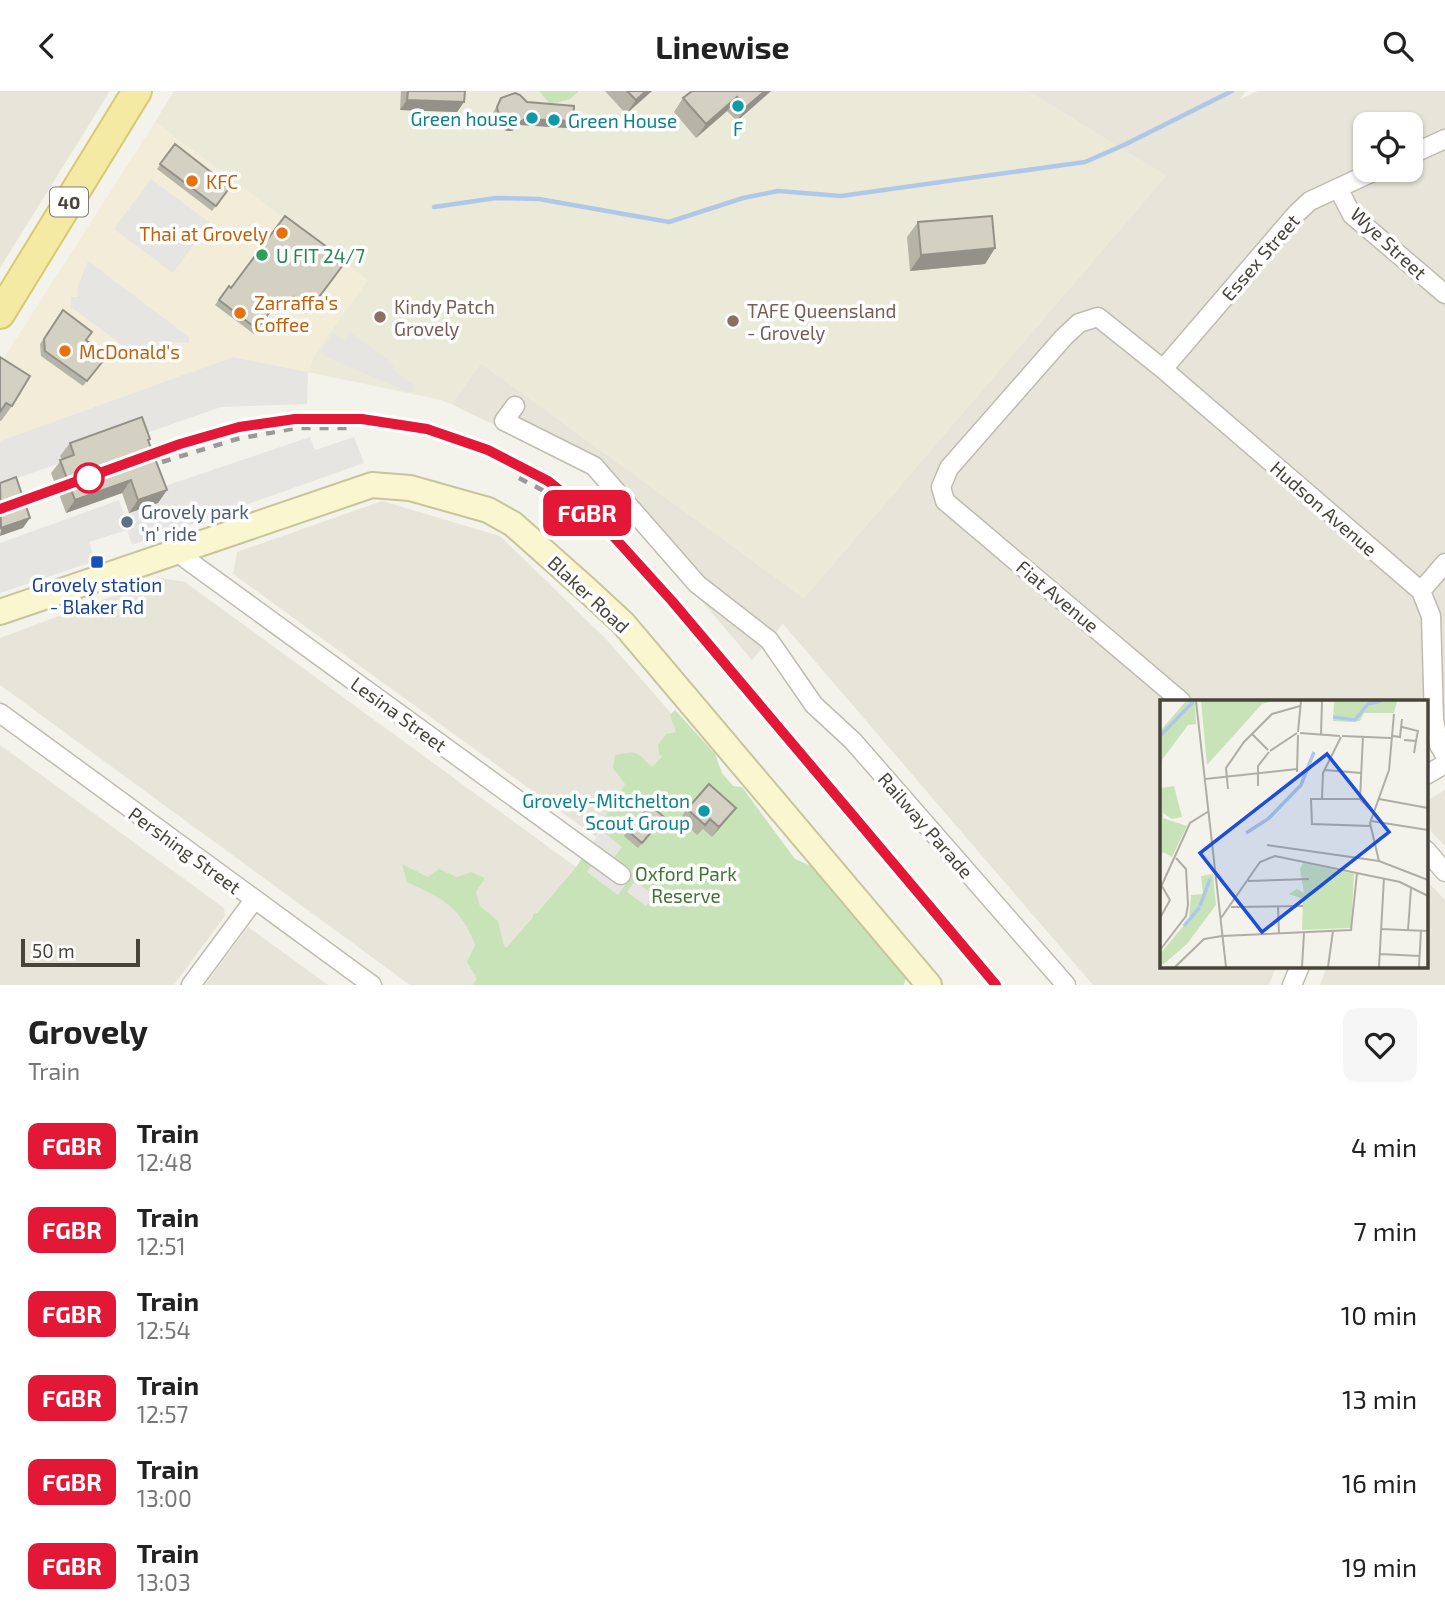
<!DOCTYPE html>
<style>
:root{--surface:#fff;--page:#f6f6f6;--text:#222;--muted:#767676}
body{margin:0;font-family:"Exo 2",sans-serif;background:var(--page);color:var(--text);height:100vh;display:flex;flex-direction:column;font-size:26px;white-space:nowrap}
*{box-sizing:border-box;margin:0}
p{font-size:23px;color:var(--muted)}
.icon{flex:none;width:38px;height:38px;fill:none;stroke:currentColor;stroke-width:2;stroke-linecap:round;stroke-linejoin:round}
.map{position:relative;height:894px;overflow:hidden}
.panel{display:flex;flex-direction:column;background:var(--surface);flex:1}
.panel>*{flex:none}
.badge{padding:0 14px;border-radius:10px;font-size:24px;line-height:46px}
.controls{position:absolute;left:1353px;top:21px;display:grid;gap:14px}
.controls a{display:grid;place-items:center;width:70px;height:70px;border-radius:14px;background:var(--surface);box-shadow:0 2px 5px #0004;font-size:35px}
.scale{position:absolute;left:21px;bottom:18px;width:119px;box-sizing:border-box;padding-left:7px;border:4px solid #48443a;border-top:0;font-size:19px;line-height:24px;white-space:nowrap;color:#48443a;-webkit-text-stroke:5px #fff;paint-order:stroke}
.map>.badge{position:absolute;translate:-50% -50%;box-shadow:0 0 0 4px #fff}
.round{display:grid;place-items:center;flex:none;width:74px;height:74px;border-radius:14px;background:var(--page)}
.overview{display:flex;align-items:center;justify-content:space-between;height:119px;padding:0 28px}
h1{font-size:33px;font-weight:700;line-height:52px}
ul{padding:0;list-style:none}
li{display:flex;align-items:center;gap:21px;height:84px;padding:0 28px}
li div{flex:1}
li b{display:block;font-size:26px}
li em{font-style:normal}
li .badge{min-width:77px;font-weight:700;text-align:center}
header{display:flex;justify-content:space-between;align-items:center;height:91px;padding:0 28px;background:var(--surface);font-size:32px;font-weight:700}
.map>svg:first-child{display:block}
.residential{fill:#e7e5da;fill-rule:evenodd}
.commercial{fill:#f3ecd9}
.education{fill:#ebe9d7}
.green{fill:#c9e3b9}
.parking{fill:#e6e5e2}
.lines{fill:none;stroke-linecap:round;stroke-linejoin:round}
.stream{stroke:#afc8e9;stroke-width:4.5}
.street-casing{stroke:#bfbcaf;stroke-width:21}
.secondary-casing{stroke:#c8c49c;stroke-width:28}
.primary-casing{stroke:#d8ca75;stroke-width:32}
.street{stroke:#fff;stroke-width:18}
.secondary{stroke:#f9f6d0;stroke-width:24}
.primary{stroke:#f4eaa4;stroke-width:28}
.rail{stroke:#999;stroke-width:4.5;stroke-dasharray:9 9;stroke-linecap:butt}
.wall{fill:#b6b3a7}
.shaded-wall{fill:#949288}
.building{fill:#d4d0c2;stroke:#949288;stroke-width:2}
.line-casing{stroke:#fff;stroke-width:16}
.line{stroke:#e31837;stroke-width:10}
.culture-dot{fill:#0f9aa8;stroke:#fff;stroke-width:2.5}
.food-dot{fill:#e8710a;stroke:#fff;stroke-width:2.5}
.leisure-dot{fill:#2e9e5b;stroke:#fff;stroke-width:2.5}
.education-dot{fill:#8d6e63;stroke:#fff;stroke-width:2.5}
.stop-dot{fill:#fff;stroke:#e31837;stroke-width:3.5}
.service-dot{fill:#5c6f8a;stroke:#fff;stroke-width:2.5}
.transit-dot{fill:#1a4fb4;stroke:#fff;stroke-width:2.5}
.labels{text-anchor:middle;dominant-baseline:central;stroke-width:7;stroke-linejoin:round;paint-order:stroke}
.shield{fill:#fff;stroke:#7f7c75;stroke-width:2}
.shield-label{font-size:18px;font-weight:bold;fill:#48443a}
.culture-label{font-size:19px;fill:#0d838f;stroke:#fff;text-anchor:end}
.food-label{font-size:19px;fill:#c56008;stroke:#fff;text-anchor:start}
.street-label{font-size:19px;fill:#48443a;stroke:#fff}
.leisure-label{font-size:19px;fill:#27864d;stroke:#fff;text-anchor:start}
.education-label{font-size:19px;fill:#785e54;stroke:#fff;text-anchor:start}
.service-label{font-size:19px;fill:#4e5e75;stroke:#fff;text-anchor:start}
.transit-label{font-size:19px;fill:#164399;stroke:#fff}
.park-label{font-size:19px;fill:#417432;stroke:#fff}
.inset-river{fill:none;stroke:#afc8e9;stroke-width:3.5}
.inset-road{fill:none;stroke:#afada4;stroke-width:2}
.view{fill:#1d4ed8;fill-opacity:0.15;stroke:#1d4ed8;stroke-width:3.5}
.inset-edge{fill:none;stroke:#48443a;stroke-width:3.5}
</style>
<header><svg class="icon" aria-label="back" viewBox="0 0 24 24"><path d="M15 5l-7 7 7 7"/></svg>Linewise<svg class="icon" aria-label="search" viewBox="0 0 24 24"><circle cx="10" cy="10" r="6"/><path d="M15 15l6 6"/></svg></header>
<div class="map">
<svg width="1445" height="894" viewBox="0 0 1445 894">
<rect width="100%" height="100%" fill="#f4f3eb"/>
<!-- residential -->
<path class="residential" d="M 0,0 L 110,0 L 0,177 Z
M 1028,0 L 1246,0 L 1240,8 L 1258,0 L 1445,0 L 1445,643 L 1426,654 L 1426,610 L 1162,610 L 1162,875 L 1276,875 L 1269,894 L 1093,894 L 783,533 L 752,569 L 592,381 L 451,313 L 481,272 L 804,507 L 1166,85 ZM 1365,33 L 1410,33 L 1410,79 L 1365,79 Z
M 382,410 L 500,445 L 606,548 L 684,637 L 596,746 L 233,483 L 237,461 Z
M 161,487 L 185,491 L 576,776 L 475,894 L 410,894 L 0,594 L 0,547 Z
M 0,654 L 224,817 L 225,825 L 174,894 L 0,894 Z
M 1445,699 L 1445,755 L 1426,735 L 1426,711 Z
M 1426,789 L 1445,809 L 1445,894 L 1320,894 L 1327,875 L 1426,875 Z
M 248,836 L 328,894 L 205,894 Z"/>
<!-- commercial -->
<path class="commercial" d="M 155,31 L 369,189 L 315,263 L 308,281 L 233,266 L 0,350 L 0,273 Z"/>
<!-- education -->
<path class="education" d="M 174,0 L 1028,0 L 1166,85 L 804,507 L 481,272 L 451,313 L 441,309 L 308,281 L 315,263 L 368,189 L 155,31 Z"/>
<!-- green -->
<path class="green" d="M 539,0 L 579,0 L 570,8 L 550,13 Z
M 675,619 L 715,663 L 722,682 L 733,695 L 742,696 L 795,768 L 818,778 L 906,887 L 904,894 L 473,894 L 477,888 L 467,871 L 475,854 C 461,816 442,807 407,791 L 402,773 L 428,786 L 439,778 L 457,786 L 471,781 L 485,787 L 476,801 L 480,815 L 498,830 L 504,855 L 506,857 L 533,826 L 533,823 L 537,822 L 576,776 L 605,735 C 603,720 618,706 625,693 L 613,677 L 615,664 C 639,659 636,661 652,676 L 662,665 L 659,664 L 658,654 L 666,643 L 676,641 L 670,624 Z"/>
<!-- parking -->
<path class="parking" d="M 151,88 L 210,132 L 173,182 L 114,138 Z
M 88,170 L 189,246 L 189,252 L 158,250 L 160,263 L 155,264 L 157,272 L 148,273 L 71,216 L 71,206 L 78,206 L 77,197 Z
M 350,241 L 395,274 L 392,278 L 415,295 L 411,302 L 331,268 L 320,261 L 334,242 L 344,249 Z
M 233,266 L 308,281 L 307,313 L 221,316 L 0,393 L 0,350 Z
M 310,346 L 315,359 L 354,346 L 364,372 L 132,454 L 127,439 L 89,451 L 95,470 L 0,502 L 0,452 L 119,409 L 124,423 L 158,412 L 160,411 L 156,398 Z
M 602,740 L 622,756 L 611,770 L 591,754 Z
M 594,771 L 625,794 L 618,804 L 587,781 Z
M 635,790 L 654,804 L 646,815 L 627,801 Z"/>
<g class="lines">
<!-- stream -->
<path class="stream" d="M 434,116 L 496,107 L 539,108 L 669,131 L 743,107 L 778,100 L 841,105 L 1085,71 L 1124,54 L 1232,0"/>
<!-- street casing -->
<g class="street-casing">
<path id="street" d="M 1410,64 L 1445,48
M 1338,97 L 1352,124 L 1445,203
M 1163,278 L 1297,122 L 1310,110 L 1377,79
M 515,315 L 504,330 L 594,375 L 697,493 L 769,549 L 814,614 L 853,650 L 1066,894
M 182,458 L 186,468 L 621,784
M 1421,500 L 1445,472
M 1181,610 L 945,410 L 941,396 L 949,377 L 1064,246 L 1079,232 L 1098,226 L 1163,278 L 1421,500 L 1431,525 L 1434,629 L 1439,654 L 1445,664
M 0,622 L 372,894
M 1426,684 L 1445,673
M 1426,759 L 1445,781
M 191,894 L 254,809
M 1292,894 L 1300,875"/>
</g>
<!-- secondary casing -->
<g class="secondary-casing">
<path id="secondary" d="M 0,521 L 372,394 L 410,397 L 488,419 L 513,433 L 585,497 L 623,532 L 929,894"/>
</g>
<!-- primary casing -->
<g class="primary-casing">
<path id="primary" d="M 0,223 L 137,0"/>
</g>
<!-- street -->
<use href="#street" class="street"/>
<!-- secondary -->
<use href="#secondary" class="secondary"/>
<!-- primary -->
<use href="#primary" class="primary"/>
<!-- rail -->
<path class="rail" d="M 135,370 C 169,357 205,343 241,336 C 374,310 500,343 602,434 C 617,447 630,464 643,479 C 679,518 714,560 748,601 C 831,699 913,796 996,894
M 162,371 L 237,348 L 296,337 L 353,337
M 519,387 L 542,399 L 563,415
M 0,418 L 76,392"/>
</g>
<!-- wall -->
<path class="wall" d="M 401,0 L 465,0 L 464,11 L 457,21 L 400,19 Z
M 605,0 L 652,0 L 626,23 Z
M 771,0 L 737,30 L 727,20 L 696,47 L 674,21 L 683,7 Z
M 501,7 L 527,11 L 568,37 L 520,34 L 512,40 L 506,40 L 495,32 L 493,22 Z
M 175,53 L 230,96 L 212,120 L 157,78 Z
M 918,131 L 995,157 L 985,173 L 910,180 L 907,146 Z
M 346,170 L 306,223 L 290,211 L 283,222 L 275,215 L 254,243 L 215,214 L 229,195 L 231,197 Z
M 63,219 L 86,249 L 107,265 L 83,295 L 41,265 L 40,253 Z
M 0,266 L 12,315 L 1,330 L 0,330 Z
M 148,350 L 167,399 L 158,412 L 129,422 L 122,402 L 66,422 L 51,382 L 62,368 L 60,365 L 70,352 Z
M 736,717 L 728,727 L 712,746 L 703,738 L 697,744 L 680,728 L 687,718 Z
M 664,726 L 638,757 L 624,745 L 628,740 Z"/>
<!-- shaded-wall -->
<path class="shaded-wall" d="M 646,0 L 652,0 L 626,23 L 636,9 Z
M 765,0 L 771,0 L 737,30 L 746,16 Z
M 737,6 L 727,20 L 696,47 L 706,33 Z
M 407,9 L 464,11 L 457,21 L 400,19 Z
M 525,28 L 573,30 L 568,37 L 520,34 L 512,40 L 506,40 L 511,33 Z
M 995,157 L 985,173 L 910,180 L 921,164 Z
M 131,389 L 122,402 L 66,422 L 75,409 Z
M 167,399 L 158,412 L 129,422 L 138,409 Z
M 30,427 L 23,437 L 0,445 L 1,437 Z
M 736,717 L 728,727 L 712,746 L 719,736 Z"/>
<!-- building -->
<path class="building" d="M 408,0 L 465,0 L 464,11 L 407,9 Z
M 627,0 L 646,0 L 636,9 Z
M 692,0 L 765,0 L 746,16 L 737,6 L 706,33 L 683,7 Z
M 515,2 L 520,4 L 527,11 L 574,15 L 573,30 L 525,28 L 516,33 L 511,33 L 499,25 L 497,16 L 501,7 Z
M 175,53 L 230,96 L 216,115 L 160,73 Z
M 285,125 L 346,170 L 310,218 L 294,206 L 286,216 L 278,210 L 257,238 L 219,209 L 229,195 L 231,197 Z
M 992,125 L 995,157 L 921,164 L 918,131 Z
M 63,219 L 92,241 L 86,249 L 107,265 L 87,290 L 45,260 L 44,248 Z
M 0,266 L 30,285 L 12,315 L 6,312 L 0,321 Z
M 142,326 L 150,348 L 148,349 L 167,399 L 138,409 L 131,389 L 75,409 L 60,369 L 74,364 L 70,352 Z
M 16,386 L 30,427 L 1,437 L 0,392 Z
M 709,693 L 736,717 L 719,736 L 710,728 L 705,734 L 687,718 Z
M 650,714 L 664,726 L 642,752 L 628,740 Z"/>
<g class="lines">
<!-- line casing -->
<g class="line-casing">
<path id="line" d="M 0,418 L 180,353 L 239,336 L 295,328 L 362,328 L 427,338 L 488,359 L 548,390 L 604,435 L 672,510 L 996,894"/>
</g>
<!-- line -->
<use href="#line" class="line"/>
</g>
<!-- markers -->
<g class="culture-dot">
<circle cx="738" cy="15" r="7"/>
<circle cx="532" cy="27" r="7"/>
<circle cx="554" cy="29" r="7"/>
<circle cx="704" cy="720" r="7"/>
</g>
<g class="food-dot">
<circle cx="192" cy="90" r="7"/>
<circle cx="282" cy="142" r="7"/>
<circle cx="240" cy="222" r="7"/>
<circle cx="65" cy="260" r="7"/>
</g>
<circle class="leisure-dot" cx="262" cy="164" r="7"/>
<g class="education-dot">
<circle cx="380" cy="226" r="7"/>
<circle cx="733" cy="230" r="7"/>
</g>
<circle class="stop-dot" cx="89" cy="387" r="14"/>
<circle class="service-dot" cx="127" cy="431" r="7"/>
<rect class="transit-dot" x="90" y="464" width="14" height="14" rx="3.5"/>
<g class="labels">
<!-- shield labels -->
<rect class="shield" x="50" y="96.5" width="38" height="29" rx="5"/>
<g class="shield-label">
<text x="69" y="111">40</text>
</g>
<!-- culture labels -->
<g class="culture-label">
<text x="518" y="27">Green house</text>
<text x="568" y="29" text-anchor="start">Green House</text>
<text x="738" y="37" text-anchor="middle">F</text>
<text x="690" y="709">Grovely-Mitchelton<tspan x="690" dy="22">Scout Group</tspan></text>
</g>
<!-- food labels -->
<g class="food-label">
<text x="206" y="90">KFC</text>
<text x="268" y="142" text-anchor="end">Thai at Grovely</text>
<text x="254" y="211">Zarraffa's<tspan x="254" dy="22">Coffee</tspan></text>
<text x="79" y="260">McDonald's</text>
</g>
<!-- street labels -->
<g class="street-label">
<text transform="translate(1389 152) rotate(43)">Wye Street</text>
<text transform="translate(1260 166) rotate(-49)">Essex Street</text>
<text transform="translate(1324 417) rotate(41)">Hudson Avenue</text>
<text transform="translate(589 503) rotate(43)">Blaker Road</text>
<text transform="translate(1058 505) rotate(40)">Fiat Avenue</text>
<text transform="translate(399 623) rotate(36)">Lesina Street</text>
<text transform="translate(926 734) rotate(49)">Railway Parade</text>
<text transform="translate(185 759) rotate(36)">Pershing Street</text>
</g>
<!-- leisure labels -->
<g class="leisure-label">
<text x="276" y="164">U FIT 24/7</text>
</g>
<!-- education labels -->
<g class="education-label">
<text x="394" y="215">Kindy Patch<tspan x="394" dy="22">Grovely</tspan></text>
<text x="747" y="219">TAFE Queensland<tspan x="747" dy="22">- Grovely</tspan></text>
</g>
<!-- service labels -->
<g class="service-label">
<text x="141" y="420">Grovely park<tspan x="141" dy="22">'n' ride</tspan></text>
</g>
<!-- transit labels -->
<g class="transit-label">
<text x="97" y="493">Grovely station<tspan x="97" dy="22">- Blaker Rd</tspan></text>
</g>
<!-- park labels -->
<g class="park-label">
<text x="686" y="782">Oxford Park<tspan x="686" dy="22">Reserve</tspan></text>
</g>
</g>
<!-- overview -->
<g transform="translate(1160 609)">
<rect width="268" height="268" fill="#f4f3eb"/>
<path d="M 26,1 L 35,1 L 36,24 L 28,25 L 2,60 L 0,71 L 0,31 ZM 41,1 L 113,1 L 102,4 L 47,65 ZM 174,1 L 237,1 L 234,13 L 204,13 L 200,21 L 191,22 L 173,21 ZM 14,86 L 22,117 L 12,119 L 3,113 L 3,118 L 27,126 L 12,157 L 3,152 L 0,156 L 0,88 ZM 143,163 L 194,174 L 191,228 L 142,230 L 143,199 L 129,194 L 137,189 L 144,193 L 140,169 ZM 53,174 L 56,205 L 27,244 L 0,267 L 0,254 L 29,219 L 31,195 L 43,194 L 41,176 Z" fill="#c9e3b9"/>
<path class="inset-river" d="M 173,17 L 195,20 L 208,4 L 221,1M 0,36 L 33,2M 86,133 L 108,119 L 141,85 L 154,52M 40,206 L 50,179M 24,226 L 40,207"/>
<path class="inset-road" d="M 36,1 L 66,267M 242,27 L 258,31 L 256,41M 138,32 L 141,1M 140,33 L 180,36M 92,34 L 108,50M 161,34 L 162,1M 182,36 L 231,38M 233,36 L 240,37 L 242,19M 244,40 L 256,41 L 254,53M 110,51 L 137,33M 165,70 L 201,73M 137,72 L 138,35M 45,79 L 137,69M 98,86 L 98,66 L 109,52M 68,89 L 66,68 L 84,42 L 112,14 L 140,6M 162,98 L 163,73 L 181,37M 200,99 L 203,36M 219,99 L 268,108M 211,121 L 268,130M 210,126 L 152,124 L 151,99 L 200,99 L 214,113M 107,145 L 219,161 L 268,180M 219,161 L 210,123 L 229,70 L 234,14M 88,181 L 149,179M 0,183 L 10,200 L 0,218M 0,189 L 30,123 L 49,111M 71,207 L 143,206M 118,207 L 119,234M 61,218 L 100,162 L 115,156 L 240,182 L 268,196M 221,229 L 268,231M 248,230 L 251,188M 62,236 L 191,230 L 197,173M 0,250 L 26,216 L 28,205 L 26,169 L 16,158M 220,254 L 260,256M 15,267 L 44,239 L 62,236M 142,267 L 144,233M 168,267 L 173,231M 219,267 L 224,178M 259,267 L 261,230"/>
<path class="view" d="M 167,54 L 229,132 L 102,232 L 40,153 Z"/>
<rect width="268" height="268" class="inset-edge"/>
</g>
</svg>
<div class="controls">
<a><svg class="icon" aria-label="locate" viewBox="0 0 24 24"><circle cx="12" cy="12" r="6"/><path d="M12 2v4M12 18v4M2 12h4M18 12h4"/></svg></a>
</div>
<div class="scale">50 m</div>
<b class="badge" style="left:587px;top:422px;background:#e31837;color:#fff">FGBR</b>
</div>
<section class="panel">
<div class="overview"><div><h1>Grovely</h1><p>Train</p></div><a class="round"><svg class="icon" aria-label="heart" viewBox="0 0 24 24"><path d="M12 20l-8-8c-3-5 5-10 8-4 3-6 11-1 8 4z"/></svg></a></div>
<ul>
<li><span class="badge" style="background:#e31837;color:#fff">FGBR</span><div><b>Train</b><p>12:48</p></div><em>4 min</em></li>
<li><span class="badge" style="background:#e31837;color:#fff">FGBR</span><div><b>Train</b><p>12:51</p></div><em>7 min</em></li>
<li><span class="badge" style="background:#e31837;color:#fff">FGBR</span><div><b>Train</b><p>12:54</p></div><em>10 min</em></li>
<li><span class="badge" style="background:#e31837;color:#fff">FGBR</span><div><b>Train</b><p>12:57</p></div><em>13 min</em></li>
<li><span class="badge" style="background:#e31837;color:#fff">FGBR</span><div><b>Train</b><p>13:00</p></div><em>16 min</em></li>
<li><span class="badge" style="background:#e31837;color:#fff">FGBR</span><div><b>Train</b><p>13:03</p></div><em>19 min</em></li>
</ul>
</section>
